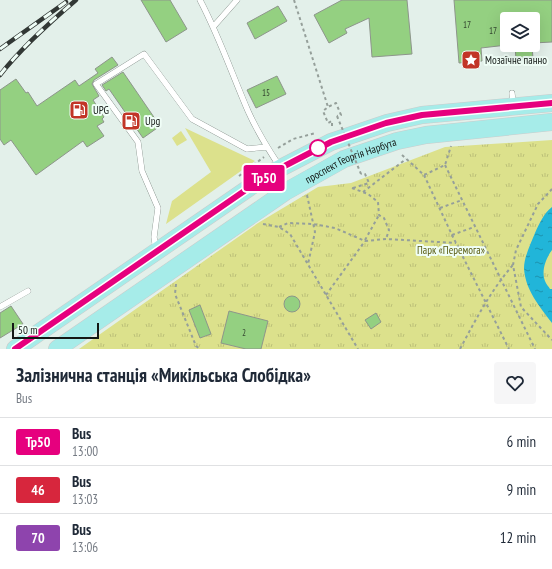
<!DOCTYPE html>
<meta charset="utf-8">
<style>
:root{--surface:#fff;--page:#f6f6f7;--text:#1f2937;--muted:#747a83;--line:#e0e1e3}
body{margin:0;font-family:"PT Sans Narrow",sans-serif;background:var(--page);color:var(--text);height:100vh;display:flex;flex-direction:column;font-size:15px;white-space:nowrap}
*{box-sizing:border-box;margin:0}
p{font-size:13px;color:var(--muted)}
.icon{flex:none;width:22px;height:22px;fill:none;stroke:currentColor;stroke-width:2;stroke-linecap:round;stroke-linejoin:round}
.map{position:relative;height:349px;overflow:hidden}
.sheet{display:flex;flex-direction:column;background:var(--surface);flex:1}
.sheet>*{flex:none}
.badge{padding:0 8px;border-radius:3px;font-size:14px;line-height:26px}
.buttons{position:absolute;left:500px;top:12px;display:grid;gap:8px}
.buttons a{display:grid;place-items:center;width:40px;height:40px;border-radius:4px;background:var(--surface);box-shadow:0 4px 16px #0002;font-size:20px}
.scale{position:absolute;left:12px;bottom:10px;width:87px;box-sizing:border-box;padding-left:4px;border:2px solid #131815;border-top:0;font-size:11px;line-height:14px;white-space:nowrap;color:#131815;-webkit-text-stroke:3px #f0fef7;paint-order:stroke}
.map>.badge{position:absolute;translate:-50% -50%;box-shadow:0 0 0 2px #fff}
.round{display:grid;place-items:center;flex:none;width:42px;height:42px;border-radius:4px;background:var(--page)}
.head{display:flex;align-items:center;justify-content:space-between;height:68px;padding:0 16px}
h1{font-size:19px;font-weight:700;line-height:30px}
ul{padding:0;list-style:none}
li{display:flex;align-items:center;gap:12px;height:48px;padding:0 16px;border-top:1px solid var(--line)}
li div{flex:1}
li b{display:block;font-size:15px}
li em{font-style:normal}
li .badge{min-width:44px;font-weight:700;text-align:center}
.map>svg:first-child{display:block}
.grass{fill:#dce18c}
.park{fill:url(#park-tufts)}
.water{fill:url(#water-ripples)}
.building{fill:#94d081;stroke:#8d958b}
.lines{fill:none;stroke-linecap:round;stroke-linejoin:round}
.service-casing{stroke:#6f7b75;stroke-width:6}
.primary-casing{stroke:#cbcccc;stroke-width:18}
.path{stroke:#959f9a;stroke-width:2;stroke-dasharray:3 3;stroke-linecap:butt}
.service{stroke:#fff;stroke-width:5.5}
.primary{stroke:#a6ece9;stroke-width:17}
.rail-casing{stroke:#323835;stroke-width:4.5}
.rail{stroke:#f0fef7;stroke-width:3;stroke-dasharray:9;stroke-linecap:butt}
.path-bridge{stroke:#959f9a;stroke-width:2;stroke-dasharray:3 3;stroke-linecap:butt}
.line-casing{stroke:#fff;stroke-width:9}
.line{stroke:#e6007e;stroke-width:6}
.stop-dot{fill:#fff;stroke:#e6007e;stroke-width:2}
.labels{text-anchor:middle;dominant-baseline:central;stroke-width:4;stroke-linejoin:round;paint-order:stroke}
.number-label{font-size:9px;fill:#334630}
.poi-label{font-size:11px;fill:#131815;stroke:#f0fef7;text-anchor:start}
.street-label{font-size:11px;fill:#131815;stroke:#f0fef7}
.park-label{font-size:11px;fill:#595b10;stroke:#f0fef7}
</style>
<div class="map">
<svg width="552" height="349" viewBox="0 0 552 349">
<defs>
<pattern id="park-tufts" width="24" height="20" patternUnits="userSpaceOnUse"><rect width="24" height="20" fill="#dce18c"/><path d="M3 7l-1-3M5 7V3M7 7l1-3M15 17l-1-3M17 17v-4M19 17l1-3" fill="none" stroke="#bcc078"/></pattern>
<pattern id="water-ripples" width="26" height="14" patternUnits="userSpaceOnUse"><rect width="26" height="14" fill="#21b5d9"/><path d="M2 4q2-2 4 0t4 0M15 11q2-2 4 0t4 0" fill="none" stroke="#1c92af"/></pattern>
</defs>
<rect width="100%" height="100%" fill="#e3f0ea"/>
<!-- grass -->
<path class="grass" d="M 185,128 L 255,161 L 166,224 L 172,201 L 211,172 Z
M 181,131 L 187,140 L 177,146 L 172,138 Z"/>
<!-- park -->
<path class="park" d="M 552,140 L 552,349 L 79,349 L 258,223 L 318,187 L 351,183 L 445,147 Z"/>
<!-- water -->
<path class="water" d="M 552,207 L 552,250 C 546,258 541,271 545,281 C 546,284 549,287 550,289 L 552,289 L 552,323 C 540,307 525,290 524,268 C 524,257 531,243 535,233 C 539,224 544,213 552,207 Z"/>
<!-- building -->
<path class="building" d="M 141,0 L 170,0 L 187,29 L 166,42 Z
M 342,0 L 407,0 L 412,54 L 372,57 L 369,18 L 345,29 L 347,33 L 329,43 L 314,15 Z
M 454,0 L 552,0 L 552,42 L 533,43 L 533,19 L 507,19 L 507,45 L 481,48 L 482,61 L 459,63 Z
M 278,6 L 287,21 L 255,39 L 247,23 Z
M 515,45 L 532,45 L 533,59 L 516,60 Z
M 112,57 L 118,65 L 94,80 L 92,84 L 99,96 L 93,100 L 104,117 L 102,119 L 104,122 L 97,126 L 104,136 L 87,147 L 83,141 L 36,175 L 11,140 L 4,145 L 0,139 L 0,90 L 16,79 L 26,93 L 28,92 L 37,106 L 75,80 L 79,86 L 98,73 L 95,69 Z
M 123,72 L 160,126 L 143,138 L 109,89 L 106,91 L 102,85 Z
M 277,76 L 286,94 L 256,108 L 247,90 Z
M284 304a8 8 0 1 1 16 0a8 8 0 1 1-16 0Z
M 200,305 L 211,334 L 200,338 L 189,310 Z
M 11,306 L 23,324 L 0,338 L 0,313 Z
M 229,311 L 268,321 L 261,349 L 246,349 L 221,343 Z
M 376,313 L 381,322 L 371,329 L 365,320 Z"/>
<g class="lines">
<!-- service casing -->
<g class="service-casing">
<path id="service" d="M 200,0 C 219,36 232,74 248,111 C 257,131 268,149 280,167
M 214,26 L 237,0
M 512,93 L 513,104
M 156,250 L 154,237 L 158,208 L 142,171 L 138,142 L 96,84 L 144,54 L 192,119 L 247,149 L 267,147
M 0,307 L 28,291"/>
</g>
<!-- primary casing -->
<g class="primary-casing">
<g id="primary">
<path d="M 15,349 L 269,174 L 331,142 L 387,123 L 422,115 L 552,103"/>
<path id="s1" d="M 57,349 L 285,192 L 344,159 L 397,141 L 426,135 L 552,122"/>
</g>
</g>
<!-- path -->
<path class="path" d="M 294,0 L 328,107
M 332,126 L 332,121 L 328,123 L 323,111 L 328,107 L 336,103 L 341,115 L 337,116
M 278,148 L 293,139 L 316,133
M 402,155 L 424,175 L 445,165 L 451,146
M 445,165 L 535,349
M 424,175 L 452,235 L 509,349
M 239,176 L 264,157
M 352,188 L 368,194 L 378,202 L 379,215 L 384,218 L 389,230 L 386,239
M 353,188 L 369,183 L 365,174 L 361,174
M 552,189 L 538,204 L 516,250 L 513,265 L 521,307 L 552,340
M 363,192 L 406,159
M 307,195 L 315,232 L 308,264
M 440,208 L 462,200
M 263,224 L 279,227 L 290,234 L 358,349
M 279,227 L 288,223 L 313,224 L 335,228 L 365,241 L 386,239 L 456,243
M 452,235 L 474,227
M 365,240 L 379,215
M 176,284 L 175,294 L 196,346 L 200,349
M 326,295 L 365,241
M 460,349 C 476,319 491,290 513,265"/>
<!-- service -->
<use href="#service" class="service"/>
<!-- primary -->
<use href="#primary" class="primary"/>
<!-- rail casing -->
<g class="rail-casing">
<path id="rail" d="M 0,49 L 66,2
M 0,75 C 22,47 49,23 76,0"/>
</g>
<!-- rail -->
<use href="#rail" class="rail"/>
<!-- path-bridge -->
<path class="path-bridge" d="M 337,116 L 361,174"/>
</g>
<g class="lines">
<!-- line casing -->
<g class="line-casing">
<path id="line" d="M 15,349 L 269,174 L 331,142 L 386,123 L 422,115 L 552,103"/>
</g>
<!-- line -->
<use href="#line" class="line"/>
</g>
<!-- icons -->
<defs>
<g id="sight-square" transform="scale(1)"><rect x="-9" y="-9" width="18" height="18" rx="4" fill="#c23527" stroke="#f0fef7"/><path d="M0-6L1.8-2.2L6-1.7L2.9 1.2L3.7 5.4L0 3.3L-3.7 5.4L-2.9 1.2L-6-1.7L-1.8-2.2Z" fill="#fff"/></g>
<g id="fuel-square" transform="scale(1)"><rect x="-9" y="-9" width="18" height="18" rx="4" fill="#c23527" stroke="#f0fef7"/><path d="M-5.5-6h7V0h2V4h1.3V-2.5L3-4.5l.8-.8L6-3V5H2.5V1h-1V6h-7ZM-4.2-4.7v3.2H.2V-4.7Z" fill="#fff"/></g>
</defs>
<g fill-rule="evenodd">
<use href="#sight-square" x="471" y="60"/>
<use href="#fuel-square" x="79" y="110"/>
<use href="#fuel-square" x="131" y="121"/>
</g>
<!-- markers -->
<circle class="stop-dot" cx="318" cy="148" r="8"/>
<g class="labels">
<!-- number labels -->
<g class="number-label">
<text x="467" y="24">17</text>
<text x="493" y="30">17</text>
<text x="266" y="92">15</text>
<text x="244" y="332">2</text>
</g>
<!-- poi labels -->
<g class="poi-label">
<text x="485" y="60">Мозаїчне панно</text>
<text x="93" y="110">UPG</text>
<text x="145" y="121">Upg</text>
</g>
<!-- street labels -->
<g class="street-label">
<text stroke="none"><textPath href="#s1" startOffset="350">проспект Георгія Нарбута</textPath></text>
</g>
<!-- park labels -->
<g class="park-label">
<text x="451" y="250">Парк «Перемога»</text>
</g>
</g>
</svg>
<div class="buttons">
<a><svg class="icon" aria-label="layers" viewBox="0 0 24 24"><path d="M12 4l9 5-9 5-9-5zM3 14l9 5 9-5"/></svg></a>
</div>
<div class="scale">50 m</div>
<b class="badge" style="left:264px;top:178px;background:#e6007e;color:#fff">Тр50</b>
</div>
<section class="sheet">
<div class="head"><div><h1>Залізнична станція «Микільська Слобідка»</h1><p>Bus</p></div><a class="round"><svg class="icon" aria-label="heart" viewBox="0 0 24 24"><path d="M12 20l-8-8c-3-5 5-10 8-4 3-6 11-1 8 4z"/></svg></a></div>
<ul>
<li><span class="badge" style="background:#e6007e;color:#fff">Тр50</span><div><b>Bus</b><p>13:00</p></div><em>6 min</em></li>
<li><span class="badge" style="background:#d7263d;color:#fff">46</span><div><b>Bus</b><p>13:03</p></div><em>9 min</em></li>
<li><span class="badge" style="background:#8e44ad;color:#fff">70</span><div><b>Bus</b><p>13:06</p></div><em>12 min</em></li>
</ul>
</section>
